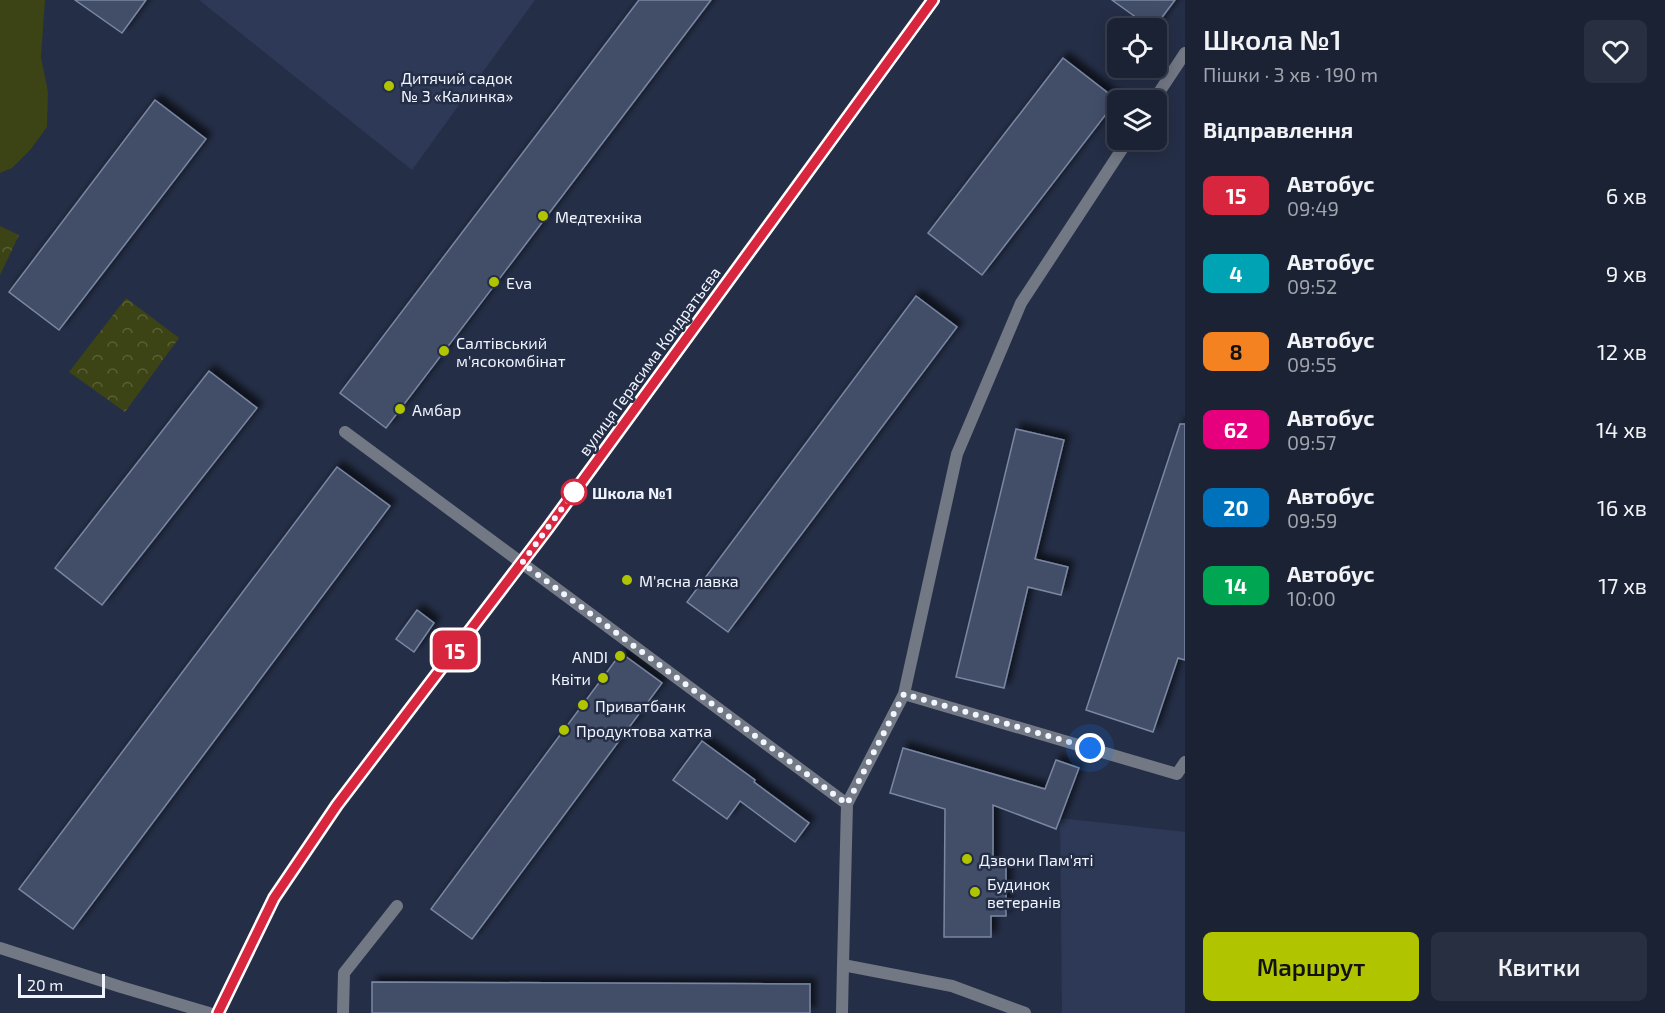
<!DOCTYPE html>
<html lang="uk">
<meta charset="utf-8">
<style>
:root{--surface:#1b2234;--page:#282f40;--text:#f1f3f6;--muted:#a0a4ac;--line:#393f4f;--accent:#b0c500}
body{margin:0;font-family:"Exo 2",sans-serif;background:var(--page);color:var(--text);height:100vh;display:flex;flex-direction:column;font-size:22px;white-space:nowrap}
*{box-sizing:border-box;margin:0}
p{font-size:20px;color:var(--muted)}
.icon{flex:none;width:33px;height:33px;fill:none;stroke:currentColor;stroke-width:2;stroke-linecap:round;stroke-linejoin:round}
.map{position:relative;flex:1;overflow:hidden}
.details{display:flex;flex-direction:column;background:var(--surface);width:480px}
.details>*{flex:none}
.badge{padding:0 12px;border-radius:9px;font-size:21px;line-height:39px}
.buttons{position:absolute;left:1107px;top:18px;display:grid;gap:12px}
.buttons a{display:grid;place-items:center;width:60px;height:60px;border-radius:9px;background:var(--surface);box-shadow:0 3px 15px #0003,0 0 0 2px var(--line);font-size:30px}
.scale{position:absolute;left:18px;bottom:15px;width:87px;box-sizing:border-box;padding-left:6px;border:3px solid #f1f5ff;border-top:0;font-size:16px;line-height:21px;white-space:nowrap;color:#f1f5ff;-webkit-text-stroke:4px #242e46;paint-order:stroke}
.you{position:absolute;width:30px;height:30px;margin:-15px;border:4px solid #fff;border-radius:50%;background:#1a73e8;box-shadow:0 0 0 9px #1a73e833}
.map>.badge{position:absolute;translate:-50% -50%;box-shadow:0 0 0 3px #fff}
h2{padding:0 18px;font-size:22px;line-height:54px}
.round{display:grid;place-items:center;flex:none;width:63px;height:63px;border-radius:9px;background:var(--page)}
.overview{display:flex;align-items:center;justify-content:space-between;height:102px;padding:0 18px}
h1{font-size:28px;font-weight:600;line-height:45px}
.button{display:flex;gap:12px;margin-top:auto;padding:12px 18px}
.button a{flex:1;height:69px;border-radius:9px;background:var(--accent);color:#111;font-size:24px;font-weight:600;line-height:69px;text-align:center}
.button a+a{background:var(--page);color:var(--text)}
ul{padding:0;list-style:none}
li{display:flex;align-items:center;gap:18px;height:78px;padding:0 18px}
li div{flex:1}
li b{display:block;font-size:22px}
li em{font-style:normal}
li .badge{min-width:66px;font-weight:700;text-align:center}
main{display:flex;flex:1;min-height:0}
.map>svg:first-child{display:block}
.built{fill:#2d3956}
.green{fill:#3c4314}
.park{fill:url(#park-crowns)}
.building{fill:#424d67;stroke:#7a87a3;stroke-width:1.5;filter:url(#shadow)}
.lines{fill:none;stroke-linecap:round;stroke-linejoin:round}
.service{stroke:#727884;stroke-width:12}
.minor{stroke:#727884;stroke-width:12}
.secondary{stroke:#98a1b5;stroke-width:12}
.line-casing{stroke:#fff;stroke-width:14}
.line{stroke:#d7263d;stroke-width:9}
.walk{stroke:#f1f5ff;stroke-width:6;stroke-dasharray:0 10.8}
.poi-dot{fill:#b0c500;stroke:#242e46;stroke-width:2}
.stop-dot{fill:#fff;stroke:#d7263d;stroke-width:3}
.labels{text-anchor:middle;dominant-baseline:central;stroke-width:5;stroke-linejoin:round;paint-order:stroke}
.poi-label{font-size:16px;fill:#f1f5ff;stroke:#242e46;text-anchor:start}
.street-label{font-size:16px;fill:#f1f5ff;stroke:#242e46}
.stop-label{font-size:16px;font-weight:bold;fill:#f1f5ff;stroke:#242e46;text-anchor:start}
</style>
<main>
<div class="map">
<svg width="1185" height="1013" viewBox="0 0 1185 1013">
<defs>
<pattern id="park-crowns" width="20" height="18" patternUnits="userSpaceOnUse" patternTransform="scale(1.5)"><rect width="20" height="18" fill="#3c4314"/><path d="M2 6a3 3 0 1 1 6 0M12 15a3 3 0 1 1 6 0" fill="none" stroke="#595f37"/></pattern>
<filter id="shadow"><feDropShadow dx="5.5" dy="-5.5" stdDeviation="3" flood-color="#0009"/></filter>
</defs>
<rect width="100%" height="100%" fill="#242e46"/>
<!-- built -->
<path class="built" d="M 199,0 L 535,0 L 412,170 Z
M 1060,818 L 1185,832 L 1185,1013 L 1062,1013 Z"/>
<!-- green -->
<path class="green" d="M 0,0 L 45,0 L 41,57 L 48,92 L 47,127 L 31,149 L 12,168 L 0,173 Z"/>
<!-- park -->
<path class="park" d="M 0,226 L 19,235 L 0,275 Z
M 126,298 L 179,338 L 125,412 L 69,372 Z"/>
<!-- building -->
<path class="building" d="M 75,0 L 146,0 L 122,33 Z
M 639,0 L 711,0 L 386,428 L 340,393 Z
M 1112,0 L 1175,0 L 1154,28 L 1151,28 Z
M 1063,58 L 1117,100 L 982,275 L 928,233 Z
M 155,100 L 206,139 L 59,330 L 9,292 Z
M 916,296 L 957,327 L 728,632 L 687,602 Z
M 209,371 L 257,408 L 102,605 L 55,568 Z
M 1180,424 L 1185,424 L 1185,660 L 1178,658 L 1153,732 L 1086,710 Z
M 1016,429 L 1064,440 L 1035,559 L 1068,567 L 1061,595 L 1028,587 L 1004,688 L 956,677 Z
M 337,467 L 390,506 L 73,929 L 19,889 Z
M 417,610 L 434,623 L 414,652 L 396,639 Z
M 621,653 L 662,683 L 472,939 L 431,909 Z
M 702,741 L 755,780 L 754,782 L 809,823 L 795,842 L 740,801 L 727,819 L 673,780 Z
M 903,748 L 1045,789 L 1056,760 L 1079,768 L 1056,829 L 993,805 L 993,867 L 1006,867 L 1006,916 L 991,916 L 991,937 L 944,937 L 945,809 L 890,793 Z
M 372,982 L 810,984 L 810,1013 L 372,1013 Z"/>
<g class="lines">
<!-- service -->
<path class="service" d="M 1154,100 L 1185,53
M 345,432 L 847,804 L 843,965 L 952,986 L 1025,1013
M 904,694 L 1177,774 L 1185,762
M 847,804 L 904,694 L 957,454 L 1021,303 L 1128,140
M 343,1013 L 344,973 L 397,906
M 842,1013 L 843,965"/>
<!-- minor -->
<path class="minor" d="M 0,948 L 121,987 L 209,1013"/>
<!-- secondary -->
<path class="secondary" d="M 218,1013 L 274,898 L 337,805 L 548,528 L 934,0"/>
</g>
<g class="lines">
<!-- line casing -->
<g class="line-casing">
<path id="line" d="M 218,1013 L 274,898 L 337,805 L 548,528 L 933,0"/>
</g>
<!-- line -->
<use href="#line" class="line"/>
<!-- walk -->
<path class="walk" d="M 574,492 L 522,563 L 847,804 L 904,694 L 1090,748"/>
</g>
<!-- markers -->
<g class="poi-dot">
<circle cx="389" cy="86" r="6"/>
<circle cx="543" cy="216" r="6"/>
<circle cx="494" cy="282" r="6"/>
<circle cx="444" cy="351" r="6"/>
<circle cx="400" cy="409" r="6"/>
<circle cx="627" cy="580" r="6"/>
<circle cx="620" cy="656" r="6"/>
<circle cx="603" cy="678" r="6"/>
<circle cx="583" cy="705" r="6"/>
<circle cx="564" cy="730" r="6"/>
<circle cx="967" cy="859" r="6"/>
<circle cx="975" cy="892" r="6"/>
</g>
<circle class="stop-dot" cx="574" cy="492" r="12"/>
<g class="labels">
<!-- poi labels -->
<g class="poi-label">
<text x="401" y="77">Дитячий садок<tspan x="401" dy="18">№ 3 «Калинка»</tspan></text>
<text x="555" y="216">Медтехніка</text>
<text x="506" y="282">Eva</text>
<text x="456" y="342">Салтівський<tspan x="456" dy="18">м'ясокомбінат</tspan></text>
<text x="412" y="409">Амбар</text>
<text x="639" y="580">М'ясна лавка</text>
<text x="608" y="656" text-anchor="end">ANDI</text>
<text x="591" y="678" text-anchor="end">Квіти</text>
<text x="595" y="705">Приватбанк</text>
<text x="576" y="730">Продуктова хатка</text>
<text x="979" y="859">Дзвони Пам'яті</text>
<text x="987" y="883">Будинок<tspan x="987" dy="18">ветеранів</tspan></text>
</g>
<!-- street labels -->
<g class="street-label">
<text transform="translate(649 361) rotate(-54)">вулиця Герасима Кондратьєва</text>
</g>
<!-- stop labels -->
<g class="stop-label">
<text x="592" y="492">Школа №1</text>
</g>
</g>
</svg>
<div class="buttons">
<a><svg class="icon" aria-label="locate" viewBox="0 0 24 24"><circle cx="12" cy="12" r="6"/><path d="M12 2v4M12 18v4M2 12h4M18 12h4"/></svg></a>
<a><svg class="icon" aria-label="layers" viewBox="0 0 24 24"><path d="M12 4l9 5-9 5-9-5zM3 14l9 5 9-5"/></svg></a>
</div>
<div class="scale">20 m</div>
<div class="you" style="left:1090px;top:748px"></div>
<b class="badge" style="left:455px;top:650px;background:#d7263d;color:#fff">15</b>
</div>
<section class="details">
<div class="overview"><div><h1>Школа №1</h1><p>Пішки · 3 хв · 190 m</p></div><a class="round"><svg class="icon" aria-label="heart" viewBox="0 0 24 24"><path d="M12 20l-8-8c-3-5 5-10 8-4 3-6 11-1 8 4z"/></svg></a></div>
<h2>Відправлення</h2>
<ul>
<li><span class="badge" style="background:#d7263d;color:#fff">15</span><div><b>Автобус</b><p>09:49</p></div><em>6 хв</em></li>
<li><span class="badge" style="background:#00a3b4;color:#fff">4</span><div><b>Автобус</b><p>09:52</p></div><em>9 хв</em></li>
<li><span class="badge" style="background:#f58220;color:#111">8</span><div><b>Автобус</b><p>09:55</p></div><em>12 хв</em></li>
<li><span class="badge" style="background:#e6007e;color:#fff">62</span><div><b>Автобус</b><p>09:57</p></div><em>14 хв</em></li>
<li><span class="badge" style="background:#0072bc;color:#fff">20</span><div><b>Автобус</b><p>09:59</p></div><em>16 хв</em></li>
<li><span class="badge" style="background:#00a651;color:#fff">14</span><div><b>Автобус</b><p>10:00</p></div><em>17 хв</em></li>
</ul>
<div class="button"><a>Маршрут</a><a>Квитки</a></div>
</section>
</main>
